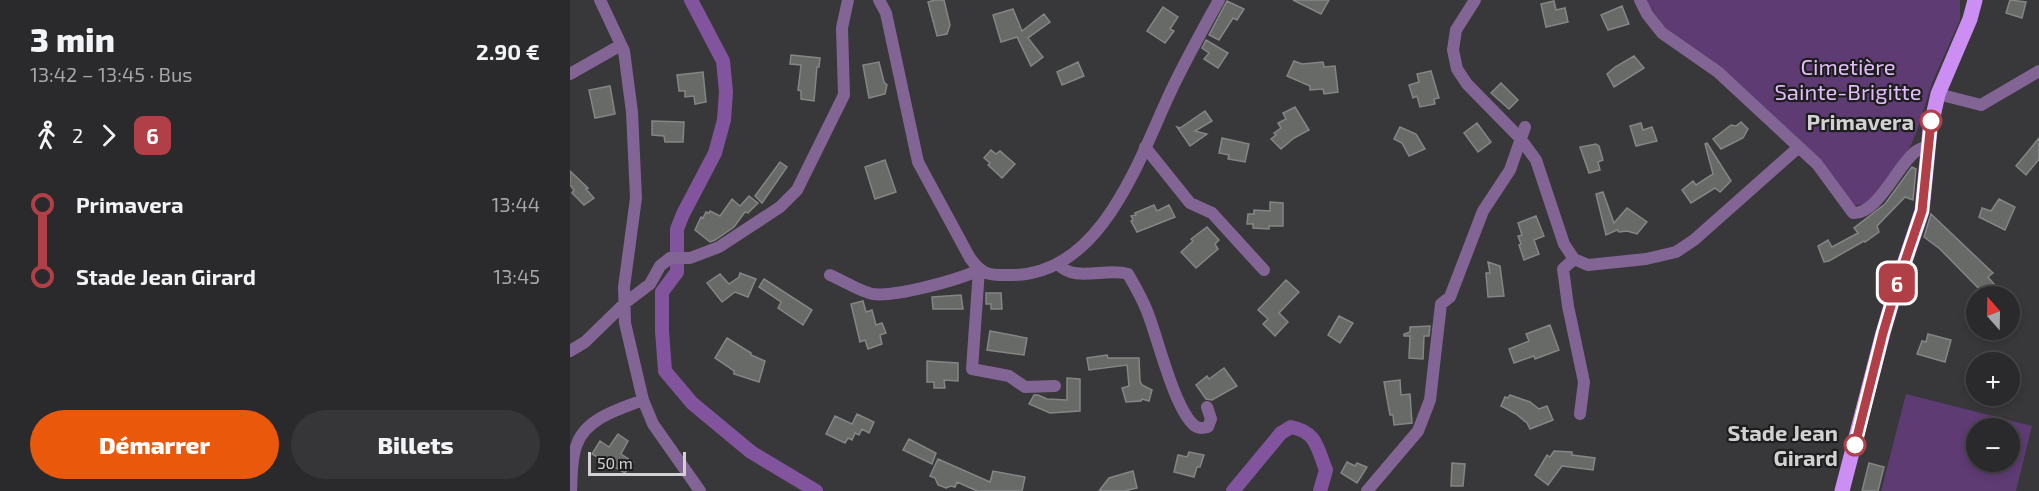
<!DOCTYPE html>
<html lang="fr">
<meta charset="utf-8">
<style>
:root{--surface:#2a292b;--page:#363537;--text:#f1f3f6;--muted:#a5a6a9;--line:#464547;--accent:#ea580c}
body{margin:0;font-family:"Exo 2",sans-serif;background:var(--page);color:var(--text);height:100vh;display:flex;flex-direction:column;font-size:22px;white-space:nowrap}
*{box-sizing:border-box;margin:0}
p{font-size:20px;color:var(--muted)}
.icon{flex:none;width:33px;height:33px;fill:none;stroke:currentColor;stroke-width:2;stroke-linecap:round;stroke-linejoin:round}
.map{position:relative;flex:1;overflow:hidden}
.side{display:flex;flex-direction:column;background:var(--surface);width:570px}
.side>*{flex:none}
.badge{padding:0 12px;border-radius:9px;font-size:21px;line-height:39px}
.needle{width:39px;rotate:340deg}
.controls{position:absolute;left:1396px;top:286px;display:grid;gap:12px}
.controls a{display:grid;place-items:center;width:54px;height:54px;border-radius:50%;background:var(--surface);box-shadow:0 3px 9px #0003,0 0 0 2px var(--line);font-size:30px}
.scale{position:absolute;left:18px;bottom:15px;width:98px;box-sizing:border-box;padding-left:6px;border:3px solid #d2d2d3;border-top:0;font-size:16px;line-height:21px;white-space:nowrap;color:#d2d2d3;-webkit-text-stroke:4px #1f1e1f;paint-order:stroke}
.map>.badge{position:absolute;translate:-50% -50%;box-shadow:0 0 0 3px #fff}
.legs{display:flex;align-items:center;gap:9px;height:66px;padding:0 30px;font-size:20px}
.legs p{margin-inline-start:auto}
.overview{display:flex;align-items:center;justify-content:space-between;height:102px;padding:0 30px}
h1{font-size:33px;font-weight:800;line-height:45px}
.primary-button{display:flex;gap:12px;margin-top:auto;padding:12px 30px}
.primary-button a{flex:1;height:69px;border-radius:36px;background:var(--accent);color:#fff;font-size:24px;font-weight:800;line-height:69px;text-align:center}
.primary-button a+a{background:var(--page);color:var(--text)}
ul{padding:0 30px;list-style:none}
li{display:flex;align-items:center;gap:21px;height:72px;font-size:22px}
li i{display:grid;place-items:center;width:9px;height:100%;margin:0 8px;background:currentColor}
li i::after{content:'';width:15px;height:15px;margin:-8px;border:4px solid;border-radius:50%;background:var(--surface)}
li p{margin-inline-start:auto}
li:first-child i{background:linear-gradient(#0000 50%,currentColor 0)}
li:last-child i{background:linear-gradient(currentColor 50%,#0000 0)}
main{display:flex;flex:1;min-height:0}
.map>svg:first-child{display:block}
.green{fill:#5e3b73;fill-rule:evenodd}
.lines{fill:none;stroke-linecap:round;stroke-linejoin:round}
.canal{stroke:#82549d;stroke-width:14}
.building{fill:#686a68;stroke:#838684;stroke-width:1.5}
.minor{stroke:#826495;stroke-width:12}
.primary{stroke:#cc8ef2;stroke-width:15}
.line-1-casing{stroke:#fff;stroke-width:14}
.line-1{stroke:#b13f47;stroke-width:9}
.stop-1-dot{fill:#fff;stroke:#b13f47;stroke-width:3}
.labels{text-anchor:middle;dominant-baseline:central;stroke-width:4.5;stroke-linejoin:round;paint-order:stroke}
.park-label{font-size:22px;fill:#e0bcf8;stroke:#1f1e1f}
.stop-label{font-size:22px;font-weight:bold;fill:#d2d2d3;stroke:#1f1e1f;text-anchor:end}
</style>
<main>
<section class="side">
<div class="overview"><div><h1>3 min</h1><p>13:42 – 13:45 · Bus</p></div><b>2.90 €</b></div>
<div class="legs"><svg class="icon" aria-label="walk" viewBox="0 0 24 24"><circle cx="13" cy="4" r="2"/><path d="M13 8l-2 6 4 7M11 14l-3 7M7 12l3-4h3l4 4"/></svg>2<svg class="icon" aria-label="forward" viewBox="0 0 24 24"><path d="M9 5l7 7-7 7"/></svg><b class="badge" style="background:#b13f47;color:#fff">6</b></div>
<ul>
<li><i style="color:#b13f47"></i><b>Primavera</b><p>13:44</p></li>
<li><i style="color:#b13f47"></i><b>Stade Jean Girard</b><p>13:45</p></li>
</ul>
<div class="primary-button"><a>Démarrer</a><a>Billets</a></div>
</section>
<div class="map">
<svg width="1469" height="491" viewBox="0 0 1469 491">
<rect width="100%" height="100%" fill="#383739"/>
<!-- green -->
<path class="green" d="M 1075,0 L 1390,0 L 1390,20 L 1362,83 L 1347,131 L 1340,147 L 1320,177 L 1297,204 L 1285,205 L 1279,201 L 1098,31 Z
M 1336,394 L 1462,426 L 1446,491 L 1311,491 ZM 1407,429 L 1440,429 L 1440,462 L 1407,462 Z"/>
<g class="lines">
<!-- canal -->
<path class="canal" d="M 121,0 L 153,61 L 156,92 L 154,120 L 145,153 L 113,214 L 107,229 L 107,272 L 92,292 L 92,331 L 95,371 L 122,403 L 181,452 L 246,491
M 663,491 L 711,433 L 721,427 C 747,432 747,448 756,470 L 750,491"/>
</g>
<!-- building -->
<path class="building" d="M 365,0 L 374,0 L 380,25 L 377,34 L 367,36 L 358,2 Z
M 723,0 L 759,0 L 751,14 Z
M 1440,0 L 1456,2 L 1452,18 L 1436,13 Z
M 657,1 L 674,9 L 667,20 L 663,18 L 649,40 L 639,35 Z
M 984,1 L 986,10 L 995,8 L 998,22 L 976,27 L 971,4 Z
M 1052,6 L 1059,24 L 1038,30 L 1031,15 Z
M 593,7 L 608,17 L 600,29 L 604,31 L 595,43 L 577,31 Z
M 443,9 L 452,31 L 474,14 L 480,22 L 458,38 L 473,57 L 461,66 L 447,37 L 431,42 L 423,15 Z
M 636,40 L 658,53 L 648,68 L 634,59 L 639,53 L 632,48 Z
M 221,55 L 250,58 L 249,67 L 247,67 L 244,101 L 231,99 L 231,91 L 228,90 L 231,65 L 220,64 Z
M 1064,56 L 1074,68 L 1044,87 L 1037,74 L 1045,67 Z
M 724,61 L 732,64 L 753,62 L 754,67 L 765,66 L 768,92 L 754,94 L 753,89 L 740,90 L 740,86 L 717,76 Z
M 309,62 L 314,82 L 317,85 L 315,94 L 299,98 L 293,65 Z
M 508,62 L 514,76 L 492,85 L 487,72 Z
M 861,71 L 869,98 L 864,99 L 865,104 L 850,107 L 847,96 L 843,98 L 839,85 L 849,82 L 847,74 Z
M 133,72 L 136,102 L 125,104 L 124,96 L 115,97 L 115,91 L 109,91 L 107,75 Z
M 931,83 L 948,100 L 939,109 L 921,93 Z
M 40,86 L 45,114 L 25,118 L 19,90 Z
M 725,107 L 739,130 L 724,138 L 711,149 L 701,139 L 706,135 L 704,133 L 711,128 L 708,123 L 716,119 L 713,113 Z
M 635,111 L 642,121 L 625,131 L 637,134 L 620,146 L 607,127 L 610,128 Z
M 82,121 L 114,122 L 113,142 L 95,142 L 94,136 L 82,135 Z
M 1171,122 L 1178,129 L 1173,138 L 1151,149 L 1143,139 L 1161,125 L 1166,126 Z
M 907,123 L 921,142 L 908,152 L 894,133 Z
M 1071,123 L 1073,130 L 1082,127 L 1087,141 L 1066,146 L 1060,126 Z
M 830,127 L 846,134 L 855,149 L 839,156 L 832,143 L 824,139 Z
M 652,138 L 679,144 L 675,162 L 658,159 L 659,155 L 649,153 Z
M 1469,138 L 1469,159 L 1456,175 L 1446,166 Z
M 1137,143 L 1161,181 L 1150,192 L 1145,188 L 1121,203 L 1112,190 L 1123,181 L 1126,185 L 1143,174 L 1135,144 Z
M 1026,144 L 1029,146 L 1033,160 L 1028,162 L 1030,170 L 1019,173 L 1010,147 Z
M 421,150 L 426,154 L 430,151 L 445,164 L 432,178 L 418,165 L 420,163 L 414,158 Z
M 315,160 L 326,192 L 305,199 L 295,167 Z
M 210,162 L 217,167 L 192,203 L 185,196 Z
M 1342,167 L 1346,169 L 1343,200 L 1335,197 L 1307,226 L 1309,232 L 1295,242 L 1294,241 L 1259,261 L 1254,262 L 1248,246 L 1258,240 L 1262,247 L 1288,233 L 1284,228 L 1315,204 Z
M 0,171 L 18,188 L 16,189 L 24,198 L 14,205 L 2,193 L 4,190 L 0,185 Z
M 1033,192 L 1044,223 L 1057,208 L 1077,222 L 1067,234 L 1057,231 L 1049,232 L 1047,230 L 1036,235 L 1026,194 Z
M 179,196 L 188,203 L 178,213 L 175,212 L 164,227 L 145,240 L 140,242 L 125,230 L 131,217 L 133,218 L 136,212 L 139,213 L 140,211 L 150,216 L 162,199 L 170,206 Z
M 1429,199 L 1445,207 L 1435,230 L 1409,217 L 1412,208 L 1421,211 Z
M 700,202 L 713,203 L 713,226 L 699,226 L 699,229 L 683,228 L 683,224 L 677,224 L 678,214 L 684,214 L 684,210 L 700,211 Z
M 584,205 L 587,211 L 599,205 L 605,217 L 567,232 L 561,221 L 563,220 L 561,216 L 566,215 L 565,213 Z
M 1361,214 L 1423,273 L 1418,277 L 1429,290 L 1421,297 L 1417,297 L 1370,249 L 1354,237 Z
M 966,216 L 974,236 L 964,240 L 969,254 L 954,260 L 949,245 L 951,244 L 948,236 L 952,235 L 948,223 Z
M 637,227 L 649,240 L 645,244 L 648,249 L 626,268 L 611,252 L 623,241 L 621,239 Z
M 918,262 L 930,266 L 934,296 L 918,297 L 916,273 L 920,273 Z
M 170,273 L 186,279 L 178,297 L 165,292 L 152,302 L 137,283 L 150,274 L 159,284 L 169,277 Z
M 194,279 L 242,310 L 233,325 L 208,308 L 211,302 L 189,287 Z
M 716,280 L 729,292 L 709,313 L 718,322 L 705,336 L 693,324 L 698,319 L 688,310 Z
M 416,293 L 431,293 L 432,309 L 421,309 L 421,304 L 416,304 Z
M 391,295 L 393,309 L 363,309 L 362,297 Z
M 293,301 L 296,312 L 302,310 L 306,325 L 312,323 L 316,333 L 310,335 L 312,344 L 298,349 L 295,340 L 290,342 L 281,304 Z
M 769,316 L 783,323 L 770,343 L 758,335 Z
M 980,325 L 989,350 L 965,359 L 964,356 L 944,363 L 939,349 L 959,341 L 956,334 Z
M 860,326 L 859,336 L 854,336 L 853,359 L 839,358 L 840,336 L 834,336 L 834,334 L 840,332 L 840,327 Z
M 420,331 L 457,338 L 454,355 L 417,350 Z
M 1358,334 L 1381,340 L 1375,362 L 1347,354 L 1352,341 L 1356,342 Z
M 157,338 L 181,353 L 181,355 L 195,361 L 189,382 L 164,374 L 164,371 L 145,358 Z
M 537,355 L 538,358 L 569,358 L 570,381 L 572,385 L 582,390 L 579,401 L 572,399 L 571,401 L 556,402 L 552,388 L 559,386 L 557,365 L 519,370 L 517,358 Z
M 357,361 L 388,363 L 388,381 L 374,380 L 375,388 L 364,388 L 364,382 L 357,382 Z
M 654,368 L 667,386 L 642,400 L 636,399 L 626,385 L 637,376 L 639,379 Z
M 497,378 L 510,379 L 510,411 L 480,413 L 459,404 L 464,395 L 468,395 L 477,399 L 497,400 Z
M 830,380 L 831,395 L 840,394 L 842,423 L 824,425 L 823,415 L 820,415 L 814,382 Z
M 940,395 L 960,402 L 969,409 L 977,406 L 983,420 L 960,429 L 957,423 L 946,414 L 931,406 L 935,397 L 938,398 Z
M 287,414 L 304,422 L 299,433 L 292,429 L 289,435 L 285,433 L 282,440 L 278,438 L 275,443 L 256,434 L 265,416 L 282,424 Z
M 48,434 L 58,441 L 51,454 L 63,462 L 55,473 L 22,454 L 30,441 L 39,447 Z
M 339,439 L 366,453 L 362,464 L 333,450 Z
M 984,451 L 1002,452 L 1002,455 L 1025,458 L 1023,470 L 992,466 L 978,485 L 965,475 L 977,455 L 980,457 Z
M 619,452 L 634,455 L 630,467 L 627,467 L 624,477 L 604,472 L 608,455 L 617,457 Z
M 368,459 L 420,482 L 423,471 L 455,477 L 452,491 L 407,491 L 387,482 L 385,487 L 381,486 L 376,488 L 368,485 L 365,478 L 360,476 Z
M 777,462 L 785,466 L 787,463 L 797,467 L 787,483 L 771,473 Z
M 882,463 L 895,464 L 893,486 L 881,486 Z
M 1299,463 L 1314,467 L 1308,491 L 1292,491 Z
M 563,471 L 567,488 L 554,491 L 529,491 L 539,478 Z"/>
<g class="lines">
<!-- minor -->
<path class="minor" d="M 30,0 L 54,51 L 62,112 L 66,198 L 54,287 L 55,323 L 73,400 L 83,424 L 130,491
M 309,0 L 316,13 L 348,162 L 400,258 C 413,277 422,275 443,275 C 532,274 569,159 600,93 C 615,61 632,31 649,0
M 905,0 L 886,30 L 883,50 L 887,69 L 897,84 L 950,138 L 966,160 L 994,244 L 1004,259 L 1018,265 L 1076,259 L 1106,252 L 1124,240 L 1229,147
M 1070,0 L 1077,14 L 1092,33 L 1148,72 L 1247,164 L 1283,213 C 1308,214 1327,166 1345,152 C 1348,149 1353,148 1358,146
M 0,74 L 51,45
M 1368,94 L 1411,105 L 1469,71
M 575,147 L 620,203 L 642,213 L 694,270
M 1004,259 L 993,269 L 998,306 L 1014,382 L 1010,414
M 488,264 C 504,283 536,267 558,274 C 565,286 572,298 577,311 C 588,338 604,409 625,426 C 629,429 634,428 638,427 L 641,419 L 637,407
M 260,275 C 272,280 291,292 303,294 C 326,297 388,280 409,270 L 402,369 L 439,376 L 455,387 L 485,386
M 0,351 L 15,342 L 55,303 L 80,284 L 90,266 L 100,258 L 120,258 L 149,247 L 210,207 L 227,190 L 274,95 L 272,28 L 278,0
M 1,491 C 2,476 1,458 7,444 C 16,418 50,409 73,400
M 797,491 L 848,431 L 860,400 L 871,304 L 880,297 L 913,211 L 940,170 L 955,127"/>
<!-- primary -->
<path class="primary" d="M 1272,491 L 1313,333 L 1328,282 L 1352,211 L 1360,130 L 1368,94 L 1400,19 L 1405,0"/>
</g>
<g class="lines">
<!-- line-1 casing -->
<g class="line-1-casing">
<path id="line-1" d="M 1285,445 L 1313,333 L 1328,282 L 1352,211 L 1361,121"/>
</g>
<!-- line-1 -->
<use href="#line-1" class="line-1"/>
</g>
<!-- markers -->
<g class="stop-1-dot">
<circle cx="1361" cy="121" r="10"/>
<circle cx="1285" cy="445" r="10"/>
</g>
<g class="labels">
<!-- park labels -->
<g class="park-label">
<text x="1278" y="66">Cimetière<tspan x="1278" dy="25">Sainte-Brigitte</tspan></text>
</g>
<!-- stop labels -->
<g class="stop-label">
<text x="1344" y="121">Primavera</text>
<text x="1268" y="432">Stade Jean<tspan x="1268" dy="25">Girard</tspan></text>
</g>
</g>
</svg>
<div class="controls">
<a><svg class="needle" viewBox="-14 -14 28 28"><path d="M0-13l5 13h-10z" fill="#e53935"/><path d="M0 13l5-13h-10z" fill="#a5a6a9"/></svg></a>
<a>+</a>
<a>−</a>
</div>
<div class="scale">50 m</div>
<b class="badge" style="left:1327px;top:283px;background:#b13f47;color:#fff">6</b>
</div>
</main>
